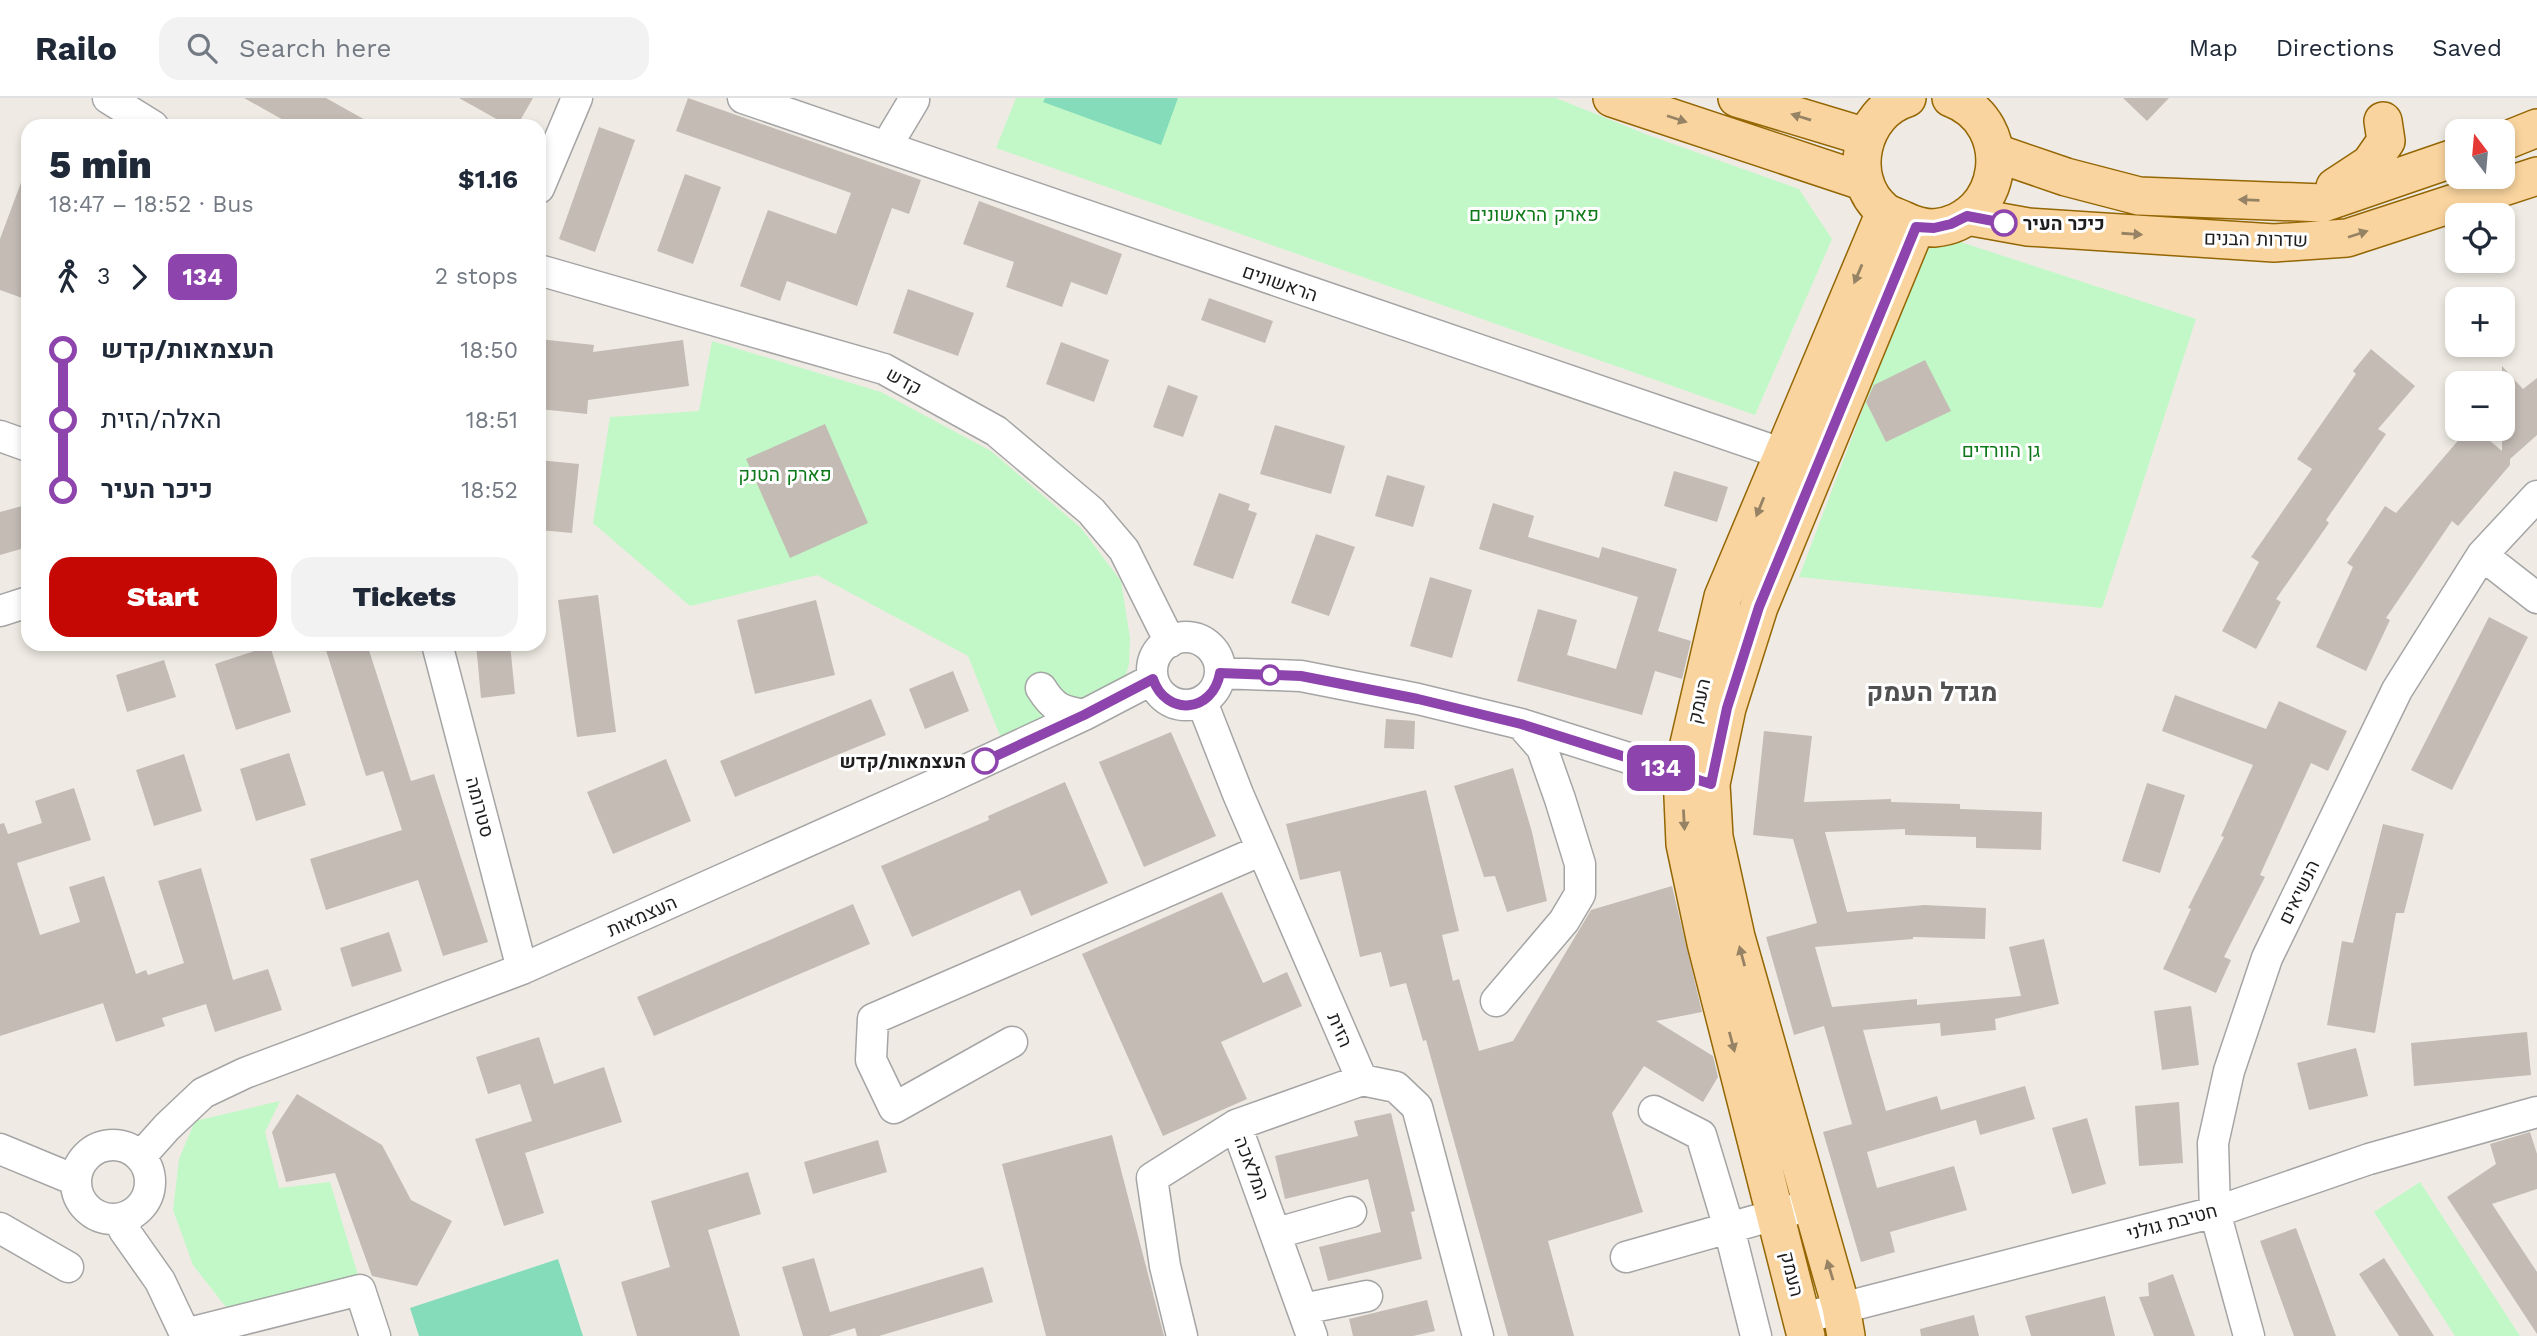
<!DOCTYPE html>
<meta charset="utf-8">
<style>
:root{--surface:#fff;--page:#f2f2f3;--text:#1f2937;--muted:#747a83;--line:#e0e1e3;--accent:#c60805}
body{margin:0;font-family:"Work Sans",Heebo,sans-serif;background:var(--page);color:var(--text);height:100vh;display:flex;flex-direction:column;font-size:26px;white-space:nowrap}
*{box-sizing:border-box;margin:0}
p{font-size:23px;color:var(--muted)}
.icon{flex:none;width:38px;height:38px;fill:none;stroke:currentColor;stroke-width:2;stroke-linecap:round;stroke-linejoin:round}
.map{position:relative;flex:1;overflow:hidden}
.details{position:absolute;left:21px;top:21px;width:525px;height:532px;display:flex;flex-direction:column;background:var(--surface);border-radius:21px;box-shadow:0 4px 10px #0003}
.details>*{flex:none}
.badge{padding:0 14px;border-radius:10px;font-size:24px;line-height:46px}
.needle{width:46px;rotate:344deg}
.buttons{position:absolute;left:2445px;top:21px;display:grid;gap:14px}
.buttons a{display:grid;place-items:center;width:70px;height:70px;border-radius:14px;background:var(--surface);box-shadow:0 4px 10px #0003;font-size:35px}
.map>.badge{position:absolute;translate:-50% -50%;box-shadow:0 0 0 4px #fff}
.legs{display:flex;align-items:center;gap:10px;height:77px;padding:0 28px;font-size:23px}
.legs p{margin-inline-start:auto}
.head{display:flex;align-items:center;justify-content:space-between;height:119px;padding:0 28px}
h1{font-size:38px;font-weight:800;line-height:52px}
.button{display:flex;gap:14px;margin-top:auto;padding:14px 28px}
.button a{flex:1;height:80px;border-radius:21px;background:var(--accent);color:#fff;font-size:28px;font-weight:800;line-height:80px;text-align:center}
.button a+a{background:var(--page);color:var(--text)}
ul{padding:0 28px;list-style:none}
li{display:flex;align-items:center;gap:24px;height:70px;font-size:26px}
li i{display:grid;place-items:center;width:10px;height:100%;margin:0 9px;background:currentColor}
li i::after{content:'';width:18px;height:18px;margin:-9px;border:5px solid;border-radius:50%;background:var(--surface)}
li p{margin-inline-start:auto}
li:first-child i{background:linear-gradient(#0000 50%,currentColor 0)}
li:last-child i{background:linear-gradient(currentColor 50%,#0000 0)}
header{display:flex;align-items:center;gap:42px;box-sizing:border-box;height:98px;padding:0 35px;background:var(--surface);border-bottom:2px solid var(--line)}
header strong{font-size:33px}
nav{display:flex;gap:38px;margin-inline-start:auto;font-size:24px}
.search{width:490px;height:63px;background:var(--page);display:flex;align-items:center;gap:18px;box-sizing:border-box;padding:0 24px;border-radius:21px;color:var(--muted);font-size:26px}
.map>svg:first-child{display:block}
.park{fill:#c2f8c7}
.pitch{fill:#84dcbb}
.building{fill:#c3bbb4}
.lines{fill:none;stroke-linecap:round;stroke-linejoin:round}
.minor-casing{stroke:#a5a5a5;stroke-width:33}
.major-casing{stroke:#946604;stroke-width:40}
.minor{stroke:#fff;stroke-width:30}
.major{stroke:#f9d49e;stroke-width:37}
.oneway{fill:#968264}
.line-1-casing{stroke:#fff;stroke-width:16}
.line-1{stroke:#8e44ad;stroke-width:10}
.stop-1-dot{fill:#fff;stroke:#8e44ad;stroke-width:3.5}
.labels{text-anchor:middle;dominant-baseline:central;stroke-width:6;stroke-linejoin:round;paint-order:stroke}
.park-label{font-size:19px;fill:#0e7919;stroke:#fff}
.stop-label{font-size:19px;font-weight:bold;fill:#1e1e1e;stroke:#fff;text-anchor:start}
.street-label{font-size:19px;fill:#1e1e1e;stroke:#fff}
.district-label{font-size:26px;font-weight:bold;fill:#515151;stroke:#fff}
</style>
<header>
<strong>Railo</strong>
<div class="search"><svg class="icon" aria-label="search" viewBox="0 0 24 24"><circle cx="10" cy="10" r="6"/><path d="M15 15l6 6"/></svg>Search here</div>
<nav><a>Map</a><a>Directions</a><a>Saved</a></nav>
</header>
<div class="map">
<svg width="2537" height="1238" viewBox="0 0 2537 1238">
<rect width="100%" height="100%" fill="#efebe4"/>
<!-- park -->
<path class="park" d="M 1016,0 L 1556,0 L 1648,37 L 1799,91 L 1832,141 L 1755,317 L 996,50 Z
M 1930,134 L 2196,221 L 2102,510 L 1799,479 Z
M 712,243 L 881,294 L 991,353 L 1081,430 L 1121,483 L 1130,540 L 1129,566 L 1123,587 L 1003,645 L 968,558 L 817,477 L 690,508 L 593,425 L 610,319 L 699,313 Z
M 280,1003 L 265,1034 L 279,1090 L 330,1084 L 358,1177 L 229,1213 L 193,1167 L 173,1112 L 179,1061 L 195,1023 Z
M 2420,1084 L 2520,1238 L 2455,1238 L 2374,1114 Z"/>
<!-- pitch -->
<path class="pitch" d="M 1045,0 L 1178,0 L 1161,47 L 1043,4 Z
M 558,1161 L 583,1238 L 419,1238 L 410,1210 Z"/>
<!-- building -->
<path class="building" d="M 244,0 L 326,0 L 376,28 L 294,28 Z
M 459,0 L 533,0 L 517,28 L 509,28 Z
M 688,0 L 921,82 L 909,116 L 892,110 L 857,208 L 787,183 L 780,203 L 740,188 L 768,112 L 836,136 L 851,95 L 676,33 Z
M 2123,0 L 2169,0 L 2147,23 Z
M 599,29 L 635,42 L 595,154 L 559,141 Z
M 26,71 L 28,72 L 28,202 L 0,192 L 0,141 Z
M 685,76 L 721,89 L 693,166 L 657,153 Z
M 979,103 L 1122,156 L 1107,197 L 1071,184 L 1062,209 L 1006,189 L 1014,164 L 963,146 Z
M 908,191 L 974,215 L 958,258 L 893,235 Z
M 1209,200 L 1273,223 L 1265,245 L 1201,222 Z
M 539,241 L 594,247 L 593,254 L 683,242 L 689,288 L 588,302 L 587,316 L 539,311 Z
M 1061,244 L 1109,262 L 1094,304 L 1046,286 Z
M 2371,251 L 2415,288 L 2378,331 L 2386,336 L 2326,422 L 2329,425 L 2276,501 L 2281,504 L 2256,551 L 2222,533 L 2259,464 L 2251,459 L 2312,371 L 2297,361 L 2356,276 L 2353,273 Z
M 1925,262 L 1951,313 L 1886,344 L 1866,304 L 1874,287 Z
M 2502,268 L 2523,291 L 2537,280 L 2537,337 L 2510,361 L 2510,367 L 2458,428 L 2452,423 L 2386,520 L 2390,522 L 2366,573 L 2316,549 L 2353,469 L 2347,465 L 2385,408 L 2396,415 L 2468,331 L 2476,331 L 2502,353 Z
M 1168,287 L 1198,298 L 1183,339 L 1153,329 Z
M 825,326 L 868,425 L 790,460 L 746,361 Z
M 1275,327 L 1345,348 L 1331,396 L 1260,376 Z
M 539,362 L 579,366 L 572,435 L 539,432 Z
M 1674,373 L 1728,389 L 1717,424 L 1664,408 Z
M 1387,377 L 1425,388 L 1413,429 L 1375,418 Z
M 1219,395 L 1250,406 L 1248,412 L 1257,415 L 1233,481 L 1193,467 Z
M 1493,405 L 1534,418 L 1528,439 L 1599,460 L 1602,449 L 1677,471 L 1658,533 L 1691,543 L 1682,581 L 1655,573 L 1642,617 L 1517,583 L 1538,511 L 1577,522 L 1567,557 L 1616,571 L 1638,499 L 1479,451 Z
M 22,408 L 28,428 L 28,449 L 0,457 L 0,414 Z
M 1316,436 L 1355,449 L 1329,518 L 1291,505 Z
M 1430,479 L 1472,492 L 1452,560 L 1410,548 Z
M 598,497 L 616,634 L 577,639 L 558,502 Z
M 816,502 L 835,577 L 755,596 L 737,522 Z
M 2489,519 L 2528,539 L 2452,692 L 2411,672 Z
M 324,546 L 367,546 L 411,683 L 434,676 L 488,844 L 443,858 L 418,782 L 326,812 L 310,761 L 402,732 L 383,673 L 366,678 Z
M 476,546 L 510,546 L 515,596 L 481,600 Z
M 270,548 L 291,614 L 236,632 L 215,566 Z
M 164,562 L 176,599 L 127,614 L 116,577 Z
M 953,573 L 969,613 L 925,631 L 909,591 Z
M 2175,597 L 2266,631 L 2279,603 L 2347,633 L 2328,673 L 2311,665 L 2260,777 L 2265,779 L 2224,859 L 2231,862 L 2216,895 L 2163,871 L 2191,811 L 2188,810 L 2224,739 L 2221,738 L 2253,667 L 2162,633 Z
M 871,601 L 886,637 L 735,699 L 720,663 Z
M 1386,621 L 1415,623 L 1414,651 L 1384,650 Z
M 1764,633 L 1812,638 L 1804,704 L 1891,701 L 1891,704 L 1960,706 L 1960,711 L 2042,714 L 2041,752 L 1976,750 L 1976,739 L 1905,737 L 1905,731 L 1825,734 L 1847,814 L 1924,807 L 1986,810 L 1985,841 L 1913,839 L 1913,841 L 1815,849 L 1832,909 L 1917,901 L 1917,907 L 2021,898 L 2009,849 L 2044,841 L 2059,906 L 1995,921 L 1996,932 L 1941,938 L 1940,925 L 1863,932 L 1886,1013 L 1937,998 L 1941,1012 L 2025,988 L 2035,1021 L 1980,1037 L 1976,1022 L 1867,1054 L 1877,1090 L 1954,1068 L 1967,1112 L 1890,1134 L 1895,1154 L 1861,1164 L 1823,1034 L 1852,1026 L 1824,928 L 1794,937 L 1766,839 L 1817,825 L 1793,741 L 1753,737 Z
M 1171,634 L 1216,738 L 1144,769 L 1099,664 Z
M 289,655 L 306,707 L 256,723 L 240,671 Z
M 184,656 L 202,713 L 154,728 L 136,672 Z
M 666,661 L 691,723 L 613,756 L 587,694 Z
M 1513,670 L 1532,734 L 1547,803 L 1507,814 L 1495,778 L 1484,779 L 1454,688 Z
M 1065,684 L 1108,785 L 1031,818 L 1020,792 L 912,839 L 881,768 L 989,722 L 988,718 Z
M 2147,685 L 2185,697 L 2160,775 L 2122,763 Z
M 74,690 L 91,742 L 17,765 L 40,837 L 80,824 L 69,789 L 104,778 L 136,876 L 146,872 L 148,877 L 184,865 L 158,783 L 201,770 L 233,882 L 268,871 L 282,912 L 215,934 L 206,906 L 162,920 L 165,928 L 116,944 L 103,905 L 0,938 L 0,726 L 4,725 L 8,736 L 42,725 L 35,703 Z
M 1426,692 L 1459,833 L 1442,837 L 1453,883 L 1459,881 L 1479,953 L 1513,943 L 1591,812 L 1672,788 L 1702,914 L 1656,923 L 1713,958 L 1718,979 L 1703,1004 L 1644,968 L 1612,1015 L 1643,1114 L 1548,1143 L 1574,1238 L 1508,1238 L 1426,942 L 1423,943 L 1406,885 L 1390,889 L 1381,854 L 1360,859 L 1340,773 L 1300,782 L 1286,726 Z
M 2383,726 L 2424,736 L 2404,815 L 2396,815 L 2375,935 L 2327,927 L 2342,843 L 2353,845 Z
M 1222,794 L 1263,885 L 1287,874 L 1302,908 L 1221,944 L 1247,1001 L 1163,1038 L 1082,856 Z
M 853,806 L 870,846 L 654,938 L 637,899 Z
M 389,834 L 402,873 L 352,889 L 340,850 Z
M 2191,908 L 2199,967 L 2162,972 L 2154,913 Z
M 2527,934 L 2531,977 L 2414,988 L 2411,945 Z
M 539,939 L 554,986 L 604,969 L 622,1024 L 525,1055 L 544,1115 L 504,1128 L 475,1041 L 532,1023 L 520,986 L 488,996 L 476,959 Z
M 2356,950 L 2368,998 L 2309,1012 L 2297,965 Z
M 297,996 L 382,1047 L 411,1102 L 452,1123 L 417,1188 L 372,1178 L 335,1075 L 286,1084 L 272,1034 Z
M 2179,1004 L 2183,1065 L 2139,1068 L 2135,1008 Z
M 1391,1015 L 1415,1113 L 1411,1114 L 1422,1161 L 1328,1183 L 1319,1149 L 1381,1134 L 1368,1081 L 1285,1101 L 1275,1058 L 1358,1038 L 1354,1023 Z
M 2087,1020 L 2106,1086 L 2072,1096 L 2052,1030 Z
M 2530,1034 L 2537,1056 L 2537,1091 L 2492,1106 L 2537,1174 L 2537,1236 L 2447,1099 L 2496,1066 L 2490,1046 Z
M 1112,1037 L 1164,1238 L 1046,1238 L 1002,1066 Z
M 878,1042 L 887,1074 L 813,1096 L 804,1064 Z
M 748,1074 L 761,1116 L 708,1132 L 740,1238 L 637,1238 L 621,1184 L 670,1169 L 651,1103 Z
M 2296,1130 L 2336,1238 L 2294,1238 L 2260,1143 Z
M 814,1160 L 830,1214 L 983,1169 L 993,1204 L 879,1238 L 857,1238 L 855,1230 L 829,1238 L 803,1238 L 782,1169 Z
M 2384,1160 L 2434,1238 L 2399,1238 L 2388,1221 L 2359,1176 Z
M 2173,1176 L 2195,1238 L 2154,1238 L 2139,1199 L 2149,1198 L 2148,1185 Z
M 2105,1198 L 2115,1238 L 2031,1238 L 2025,1218 Z
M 1427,1202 L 1435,1233 L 1413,1238 L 1353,1238 L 1349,1221 Z
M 1974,1217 L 1979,1238 L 1921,1238 L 1920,1231 Z"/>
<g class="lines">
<!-- minor casing -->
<g class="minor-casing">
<path id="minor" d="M 108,0 L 153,28
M 743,0 L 1804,363
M 886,49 L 914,2
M 539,90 L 577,0
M 539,172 L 884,271 L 996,333 L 1091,413 L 1124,452 L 1170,544
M 0,338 L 28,348
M 2482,457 L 2537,500
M 0,513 L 28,504
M1152 573a34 34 0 1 1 68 0a34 34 0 1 1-68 0Z
M 437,546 L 522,871
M 1220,575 L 1301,578 L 1418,601 L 1521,626 L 1701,683
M 1041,590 C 1054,611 1062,613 1084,617
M 1202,604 L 1238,696 L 1362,982 L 1396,989 L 1417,1009 L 1478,1238
M 1496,903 L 1564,823 L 1580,796 L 1580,766 L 1560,701 L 1542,650 L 1521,626
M 1012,944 L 894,1010 L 871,962 L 873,921 L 1262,752
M 1654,1013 L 1701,1037 L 1729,1130 L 1756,1238
M76 1084a37 37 0 1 1 74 0a37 37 0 1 1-74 0Z
M 0,1051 L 75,1082
M 141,1058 L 167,1029 L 203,995 L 245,975 L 522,871 L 938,685 L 1084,617 L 1153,581
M 128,1119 L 124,1132 L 160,1183 L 186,1238
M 0,1130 L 68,1169
M 1277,1135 L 1351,1114
M 1626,1159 L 1810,1107
M 1303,1211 L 1367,1198
M 1803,1220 L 2215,1114 L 2369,1061 L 2537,1014
M 185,1236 L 360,1192 L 375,1238
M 1182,1238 L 1165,1168 L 1152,1080 L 1236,1027
M 1312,1238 L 1236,1027 L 1362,982
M 2249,1238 L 2215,1114 L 2213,1045 L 2229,973 L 2267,860 L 2397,592 L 2482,457 L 2537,398"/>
</g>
<!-- major casing -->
<g class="major-casing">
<path id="major" d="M 1612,0 L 1865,84
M 1737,0 L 1866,39
M 1907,0 C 1861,14 1845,81 1884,113 C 1889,117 1897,119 1903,122 C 1913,127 1922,130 1934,130 C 2005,124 2018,25 1951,0
M 2502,44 L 2537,30
M 1996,55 L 2066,79 L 2139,98 L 2323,105 L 2457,59
M 2335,89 L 2370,66 L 2386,43 L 2383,23
M 1967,118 L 2028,129 L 2274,145 L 2347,140 L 2537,78
M 1806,1238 L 1706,845 L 1685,746 L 1682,676 L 1723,499 L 1885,114
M 1846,1238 L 1841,1209 L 1736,839 L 1714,739 L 1711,686 L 1727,610 L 1759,509 L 1916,129"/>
</g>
<!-- minor -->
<use href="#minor" class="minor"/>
<!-- major -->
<use href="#major" class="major"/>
</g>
<!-- one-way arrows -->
<defs><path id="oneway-solid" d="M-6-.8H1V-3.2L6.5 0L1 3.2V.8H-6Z" transform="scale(1.75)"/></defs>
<g class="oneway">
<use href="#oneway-solid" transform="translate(1801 19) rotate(-163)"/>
<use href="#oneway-solid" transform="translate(1677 21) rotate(18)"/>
<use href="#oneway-solid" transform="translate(2249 102) rotate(-178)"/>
<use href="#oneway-solid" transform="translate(2132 136) rotate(4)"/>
<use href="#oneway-solid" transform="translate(2358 136) rotate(-18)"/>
<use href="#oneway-solid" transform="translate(1858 176) rotate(113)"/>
<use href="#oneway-solid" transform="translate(1760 409) rotate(112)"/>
<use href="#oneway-solid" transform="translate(1684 722) rotate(87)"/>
<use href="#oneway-solid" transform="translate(1742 858) rotate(-105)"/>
<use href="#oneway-solid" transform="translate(1732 944) rotate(75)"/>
<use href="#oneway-solid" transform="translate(1830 1172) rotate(-107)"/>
</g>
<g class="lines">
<!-- line-1 casing -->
<g class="line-1-casing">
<path id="line-1" d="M 985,663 L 1084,617 L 1153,581 C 1166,619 1213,615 1220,575 L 1301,578 L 1418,601 L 1521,626 L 1711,686 L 1727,610 L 1759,509 L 1916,129 L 1934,130 L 1951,126 L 1967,118 L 2004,125"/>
</g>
<!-- line-1 -->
<use href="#line-1" class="line-1"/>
</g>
<!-- markers -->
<g class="stop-1-dot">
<circle cx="2004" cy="125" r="12"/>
<circle cx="1270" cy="577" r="9"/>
<circle cx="985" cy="663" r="12"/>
</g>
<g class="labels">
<!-- park labels -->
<g class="park-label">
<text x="1534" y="116">פארק הראשונים</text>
<text x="2001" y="352">גן הוורדים</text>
<text x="785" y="376">פארק הטנק</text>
</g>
<!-- stop labels -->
<g class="stop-label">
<text x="2023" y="125">כיכר העיר</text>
<text x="966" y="663" text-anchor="end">העצמאות/קדש</text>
</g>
<!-- street labels -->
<g class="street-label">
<text transform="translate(2256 141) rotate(1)">שדרות הבנים</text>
<text transform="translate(1280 185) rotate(19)">הראשונים</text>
<text transform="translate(904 283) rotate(28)">קדש</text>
<text transform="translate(1699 603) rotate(-77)">העמק</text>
<text transform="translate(480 709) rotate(75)">סטרומה</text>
<text transform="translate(2299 794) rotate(-64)">הנשיאים</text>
<text transform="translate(642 818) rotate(-24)">העצמאות</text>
<text transform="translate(1340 932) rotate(67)">הזית</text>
<text transform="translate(1252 1070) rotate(69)">המלאכה</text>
<text transform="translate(2172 1124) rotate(-15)">חטיבת גולני</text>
<text transform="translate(1792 1176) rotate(76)">העמק</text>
</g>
<!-- district labels -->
<g class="district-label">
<text x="1932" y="594">מגדל העמק</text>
</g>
</g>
</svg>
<div class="buttons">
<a><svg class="needle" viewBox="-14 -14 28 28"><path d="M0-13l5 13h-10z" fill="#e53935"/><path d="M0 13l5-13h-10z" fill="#747a83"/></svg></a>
<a><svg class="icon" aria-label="locate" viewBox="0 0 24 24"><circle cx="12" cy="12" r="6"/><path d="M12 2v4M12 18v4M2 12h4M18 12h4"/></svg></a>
<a>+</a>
<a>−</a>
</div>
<b class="badge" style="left:1661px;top:670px;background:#8e44ad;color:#fff">134</b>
<section class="details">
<div class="head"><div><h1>5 min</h1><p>18:47 – 18:52 · Bus</p></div><b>$1.16</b></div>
<div class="legs"><svg class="icon" aria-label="walk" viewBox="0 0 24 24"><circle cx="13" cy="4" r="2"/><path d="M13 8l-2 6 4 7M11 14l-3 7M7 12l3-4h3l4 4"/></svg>3<svg class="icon" aria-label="forward" viewBox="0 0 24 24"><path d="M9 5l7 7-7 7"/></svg><b class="badge" style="background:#8e44ad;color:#fff">134</b><p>2 stops</p></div>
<ul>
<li><i style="color:#8e44ad"></i><b>העצמאות/קדש</b><p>18:50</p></li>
<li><i style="color:#8e44ad"></i><span>האלה/הזית</span><p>18:51</p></li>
<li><i style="color:#8e44ad"></i><b>כיכר העיר</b><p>18:52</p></li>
</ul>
<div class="button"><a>Start</a><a>Tickets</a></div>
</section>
</div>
